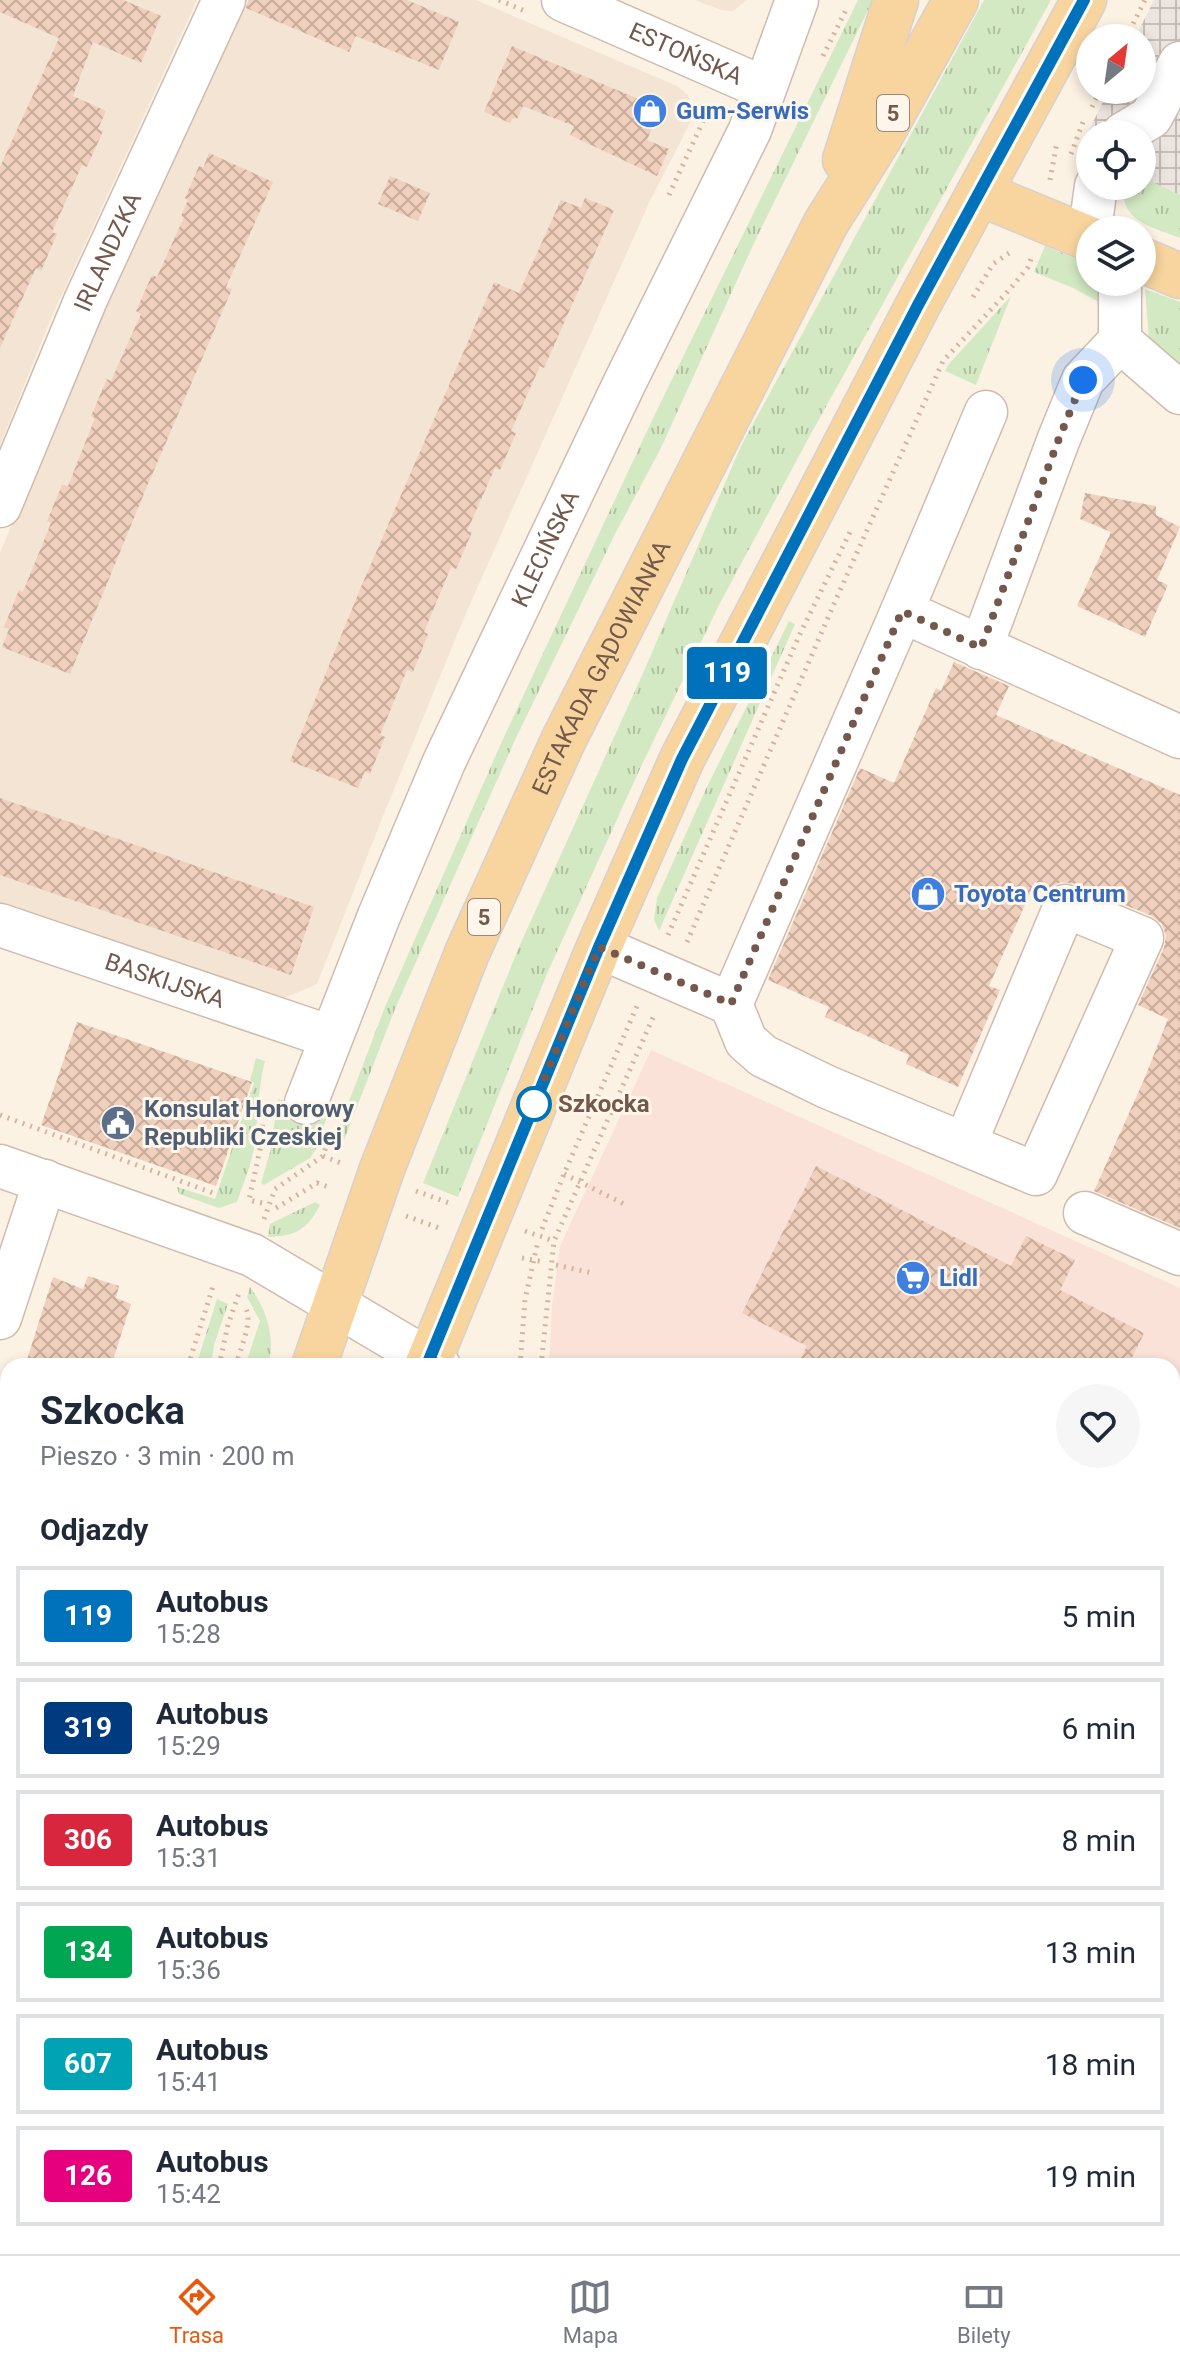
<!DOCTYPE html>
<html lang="pl">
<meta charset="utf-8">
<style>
:root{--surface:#fff;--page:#f6f6f7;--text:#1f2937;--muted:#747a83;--line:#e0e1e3;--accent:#ea580c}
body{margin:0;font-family:Roboto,sans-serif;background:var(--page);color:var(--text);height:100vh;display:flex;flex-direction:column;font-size:30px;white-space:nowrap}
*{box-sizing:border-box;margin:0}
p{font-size:26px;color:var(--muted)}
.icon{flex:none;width:44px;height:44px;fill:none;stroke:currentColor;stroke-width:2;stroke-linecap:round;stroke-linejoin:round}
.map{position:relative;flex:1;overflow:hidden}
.drawer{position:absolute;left:0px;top:1358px;width:1180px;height:896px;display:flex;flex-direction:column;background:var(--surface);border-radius:24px 24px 0 0;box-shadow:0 4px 12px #0003}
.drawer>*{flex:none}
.badge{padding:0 16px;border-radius:6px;font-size:28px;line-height:52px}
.needle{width:52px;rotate:29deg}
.buttons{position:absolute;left:1076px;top:24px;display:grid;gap:16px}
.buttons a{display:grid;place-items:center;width:80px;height:80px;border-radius:50%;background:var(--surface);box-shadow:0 4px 12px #0003;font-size:40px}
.you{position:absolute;width:40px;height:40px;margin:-20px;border:6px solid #fff;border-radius:50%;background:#1a73e8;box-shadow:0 0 0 12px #1a73e833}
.map>.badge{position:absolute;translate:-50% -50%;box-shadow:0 0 0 4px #fff}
h2{padding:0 40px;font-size:30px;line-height:72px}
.round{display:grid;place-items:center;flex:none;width:84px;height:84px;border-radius:42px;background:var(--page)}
.headline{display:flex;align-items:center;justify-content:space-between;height:136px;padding:0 40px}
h1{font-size:38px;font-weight:700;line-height:60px}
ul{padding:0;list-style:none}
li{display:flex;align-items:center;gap:24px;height:100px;margin:0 16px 12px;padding:0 24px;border:4px solid var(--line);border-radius:0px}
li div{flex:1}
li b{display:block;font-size:30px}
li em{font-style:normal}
li .badge{min-width:88px;font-weight:700;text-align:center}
.dock{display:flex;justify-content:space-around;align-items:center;height:112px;border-top:2px solid var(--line);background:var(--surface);font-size:22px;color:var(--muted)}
.dock a{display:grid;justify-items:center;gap:4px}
.dock .on{color:var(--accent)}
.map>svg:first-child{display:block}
.residential{fill:#f3e4d3}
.commercial{fill:#fbe2d8}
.industrial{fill:url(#industrial-grid)}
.education{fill:#efe1f8}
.grass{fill:url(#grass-tufts)}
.building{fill:url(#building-cross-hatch)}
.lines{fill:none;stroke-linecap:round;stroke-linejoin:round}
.minor-casing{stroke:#cfbcae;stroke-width:45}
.major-casing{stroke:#d8d0cd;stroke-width:47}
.path{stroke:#d5b4a0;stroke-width:5;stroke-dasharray:2 6;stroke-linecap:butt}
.minor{stroke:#fff;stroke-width:42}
.major{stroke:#f8d59f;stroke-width:44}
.line-casing{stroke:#fff;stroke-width:18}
.line{stroke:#0072bc;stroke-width:12}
.walk{stroke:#73584b;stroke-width:8;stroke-dasharray:0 14.4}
.stop-dot{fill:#fff;stroke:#0072bc;stroke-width:4}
.labels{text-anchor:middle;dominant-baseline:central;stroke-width:6;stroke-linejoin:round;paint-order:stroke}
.shield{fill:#fef6ea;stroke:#9d877b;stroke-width:2}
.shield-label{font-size:22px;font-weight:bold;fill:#73584b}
.street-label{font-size:24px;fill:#73584b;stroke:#fef6ea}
.shop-label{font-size:24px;font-weight:bold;fill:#366cbe;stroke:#fef6ea;text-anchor:start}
.stop-label{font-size:24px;font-weight:bold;fill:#73584b;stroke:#fef6ea;text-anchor:start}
.service-label{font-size:24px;font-weight:bold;fill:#4e5e75;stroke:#fef6ea;text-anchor:start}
</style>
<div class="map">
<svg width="1180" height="2254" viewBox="0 0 1180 2254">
<defs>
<pattern id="industrial-grid" width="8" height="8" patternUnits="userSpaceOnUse" patternTransform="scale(2)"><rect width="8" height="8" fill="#ebe4df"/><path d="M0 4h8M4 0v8" fill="none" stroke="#c3bcb7"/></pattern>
<pattern id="grass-tufts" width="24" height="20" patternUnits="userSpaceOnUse" patternTransform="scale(2)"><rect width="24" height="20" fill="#d3e9c3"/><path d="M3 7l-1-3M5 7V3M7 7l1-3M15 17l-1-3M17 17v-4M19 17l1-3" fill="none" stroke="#b0c0a0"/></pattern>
<pattern id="building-cross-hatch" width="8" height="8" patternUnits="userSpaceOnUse" patternTransform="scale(2)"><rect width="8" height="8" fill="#f0d0bd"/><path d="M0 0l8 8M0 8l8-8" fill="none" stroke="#c7ac9c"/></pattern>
</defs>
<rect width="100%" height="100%" fill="#fbf2e4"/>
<!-- residential -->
<path class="residential" d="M 0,0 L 197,0 L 52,316 L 0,445 Z
M 249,0 L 476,0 L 677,86 L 688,95 L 692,107 L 690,123 L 649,203 L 466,613 L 383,816 L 317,984 L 277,1001 L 0,906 L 0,553 L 93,330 Z
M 695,0 L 747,0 L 733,11 L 721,10 Z"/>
<!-- commercial -->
<path class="commercial" d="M 651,1050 L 1180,1288 L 1180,1521 L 1172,1537 L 1172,1366 L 549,1366 L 552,1307 L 560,1246 Z
M 1172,1953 L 1180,1956 L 1180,2254 L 988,2254 L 976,2246 L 1172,2246 Z
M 267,2246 L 527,2246 L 518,2254 L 265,2254 Z"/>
<!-- industrial -->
<path class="industrial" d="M 1154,0 L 1180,0 L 1180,197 L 1142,177 L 1142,134 L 1090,134 L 1090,150 L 1081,146 L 1109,90 L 1142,90 L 1142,38 L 1135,38 Z"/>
<!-- education -->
<path class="education" d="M 737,2246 L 976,2246 L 988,2254 L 729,2254 Z"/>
<!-- grass -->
<path class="grass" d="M 858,0 L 873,0 L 755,241 L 661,448 L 615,534 L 515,740 L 395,1009 L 339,1153 L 332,1146 L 385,1007 L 503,739 L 655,414 Z
M 984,0 L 1051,0 L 807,441 L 719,605 L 638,773 L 546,976 L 458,1197 L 423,1183 L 519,947 L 644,671 L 741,446 Z
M 1142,177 L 1180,195 L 1180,238 C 1155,228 1119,222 1124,187 L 1117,186 L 1142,186 Z
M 1045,246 L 1086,263 L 1090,267 L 1090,282 L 1100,282 L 1103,300 L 1099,302 L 1073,288 L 1034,272 Z
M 1145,289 L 1180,302 L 1180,367 L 1149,340 Z
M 1011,296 L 976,385 L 945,371 L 948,365 Z
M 789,621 L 795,624 L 659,931 L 654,920 L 657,898 L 705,791 Z
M 256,1058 L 265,1061 C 258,1088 258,1115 255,1142 C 252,1163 244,1182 237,1202 L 219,1208 L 179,1194 L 177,1187 L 215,1199 L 254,1083 L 250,1080 Z
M 278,1099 L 328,1114 L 316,1149 L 310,1158 L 264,1185 L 261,1183 L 270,1152 Z
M 315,1202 L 320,1205 C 307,1230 296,1236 268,1237 L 270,1224 Z
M 250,1287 C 267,1310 276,1338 268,1366 L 245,1366 L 260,1321 L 247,1297 Z
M 217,1299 L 228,1304 L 214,1345 L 211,1366 L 196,1366 Z
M 8,2219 L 8,2246 L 65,2246 L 63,2254 L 0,2254 Z
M 117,2246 L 173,2246 L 172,2254 L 115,2254 Z"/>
<!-- building -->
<path class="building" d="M 0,0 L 123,0 L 161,16 L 141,63 L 93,42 L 73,96 L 106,111 L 98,129 L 103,131 L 87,167 L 82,165 L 52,232 L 57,234 L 41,271 L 36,268 L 0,348 L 0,167 L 59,38 L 0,12 Z
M 248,0 L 407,0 L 459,22 L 439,70 L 356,36 L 349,52 L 246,8 Z
M 512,46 L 660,108 L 647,140 L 669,149 L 657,176 L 570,135 L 574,126 L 523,106 L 517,119 L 513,118 L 510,123 L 484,112 Z
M 209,153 L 273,182 L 226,287 L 232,289 L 145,491 L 70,674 L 2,647 L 9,629 L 4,627 L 19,590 L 23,592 L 51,523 L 47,521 L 62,485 L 68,486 L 95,418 L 91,416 L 107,379 L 111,381 L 141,314 L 136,311 L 152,275 L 157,277 L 184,217 L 181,216 L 188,200 L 185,198 L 199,166 L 203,168 Z
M 390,176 L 430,193 L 418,221 L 378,204 Z
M 585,198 L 614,210 L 544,368 L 540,366 L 511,431 L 516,433 L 500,470 L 495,468 L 467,531 L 472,532 L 456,569 L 451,567 L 424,632 L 428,634 L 413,672 L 407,670 L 380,735 L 385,737 L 370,774 L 365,771 L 358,788 L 290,761 L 361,587 L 494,282 L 519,293 L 561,200 L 581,208 Z
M 1085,493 L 1156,506 L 1156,515 L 1180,527 L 1157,580 L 1168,585 L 1145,637 L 1077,606 L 1111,532 L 1080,519 Z
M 954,662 L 1009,686 L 996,715 L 1180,795 L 1180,1228 L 1094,1191 L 1143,1082 L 1168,1019 L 1138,1005 L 1164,948 L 1166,936 L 1162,924 L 1152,916 L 1074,884 L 1061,882 L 1049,888 L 1035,882 L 989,986 L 1000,990 L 958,1087 L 906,1064 L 909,1055 L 825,1017 L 829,1007 L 768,980 L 860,768 L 894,783 L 936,688 L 941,691 Z
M 0,798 L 314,907 L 291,975 L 0,875 Z
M 77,1022 L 252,1082 L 216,1186 L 41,1125 Z
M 816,1166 L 1011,1266 L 1026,1236 L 1075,1260 L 1060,1290 L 1144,1333 L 1128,1366 L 797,1366 L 807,1346 L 742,1313 Z
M 88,1276 L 119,1286 L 116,1298 L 131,1304 L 111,1366 L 25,1366 L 53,1277 L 83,1289 Z"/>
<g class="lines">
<!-- minor casing -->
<g class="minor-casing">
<g id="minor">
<path id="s1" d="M 563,0 L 764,88"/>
<path d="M 1123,134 L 1151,117 L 1180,63"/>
<path d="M 1090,230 L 1096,186"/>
<path d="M 1120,282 L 1120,341 L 1180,393"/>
<path id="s2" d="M 0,506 L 86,299 L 224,0"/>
<path d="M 902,611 L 1180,737"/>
<path d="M 981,648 L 1058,441 L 1083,380 L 1120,341"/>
<path id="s3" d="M 0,925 L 331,1037"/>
<path d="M 599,947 L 731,1004 L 746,1041 L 763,1056 L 827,1087 L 1036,1174 L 1142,938 L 1065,906 L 965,1144"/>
<path d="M 731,1004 L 902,611 L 986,412"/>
<path id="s4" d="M 306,1103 L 379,916 L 444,762 L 625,382 L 750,130 L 797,0"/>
<path d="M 0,1166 L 252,1255 L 439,1366"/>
<path d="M 1085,1213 L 1180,1254"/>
<path d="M 0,1318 L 45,1181"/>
<path d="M 1172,1491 L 1180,1495"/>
<path d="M 1172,1633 L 1180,1618"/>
<path d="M 1172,1816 L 1180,1822"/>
<path d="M 0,2109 L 8,2076"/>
<path d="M 676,2246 L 684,2254"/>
<path d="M 582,2254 L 590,2246"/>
</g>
</g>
<!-- major casing -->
<g class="major-casing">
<g id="major">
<path d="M 845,160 L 896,0"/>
<path d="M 979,193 L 1090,239"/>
<path d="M 1142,260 L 1180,276"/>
<path id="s5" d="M 314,1366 L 382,1169 L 467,953 L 563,741 L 826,223 L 878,140 L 956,0"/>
<path d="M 427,1366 L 599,947 L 682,759 L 918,305 L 1084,0"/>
<path d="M 93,2254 L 95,2246"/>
<path d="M 199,2254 L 201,2246"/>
</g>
</g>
<!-- path -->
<path class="path" d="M 499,0 L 525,11
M 1126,38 L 1145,0
M 823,56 L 847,8
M 1092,107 L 1100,90
M 1071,154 L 1083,122
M 1050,180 L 1057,142
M 669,195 L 710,106
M 973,297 L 993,264 L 1012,251
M 668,935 L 799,636 L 850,532
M 687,942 L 837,597 L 943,361 L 1011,288 L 1028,267 L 1031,259
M 0,1115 L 213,1193
M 323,1156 L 343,1164
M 564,1174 L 626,1205
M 416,1191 L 452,1204
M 262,1203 L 249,1200 L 261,1145 L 264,1107
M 276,1208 L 317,1183 L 332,1188
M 406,1216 L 442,1229
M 264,1219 L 275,1189 L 323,1156 L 330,1134
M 542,1229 L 564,1174 L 637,1006
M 525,1231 L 554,1241
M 522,1258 L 544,1262
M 556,1265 L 593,1273
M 188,1366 L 214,1283
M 219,1366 L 228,1325 L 239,1293
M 236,1366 C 240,1347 255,1321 244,1305
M 520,1366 L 525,1300 L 538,1241
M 541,1366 L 554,1241 L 655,1013
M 0,1512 L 8,1515
M 1172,1562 L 1180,1547
M 1172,1711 L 1180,1698
M 0,1858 L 8,1861
M 0,2001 L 8,1970
M 0,2220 L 8,2186
M 828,2246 L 835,2254
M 257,2254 L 259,2246
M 783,2254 L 792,2246"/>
<!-- minor -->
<use href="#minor" class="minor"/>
<!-- major -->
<use href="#major" class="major"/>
</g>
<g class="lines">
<!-- line casing -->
<g class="line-casing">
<path id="line" d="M 439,1366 L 429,1360 L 599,947 L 682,759 L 918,305 L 1084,0"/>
</g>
<!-- line -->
<use href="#line" class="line"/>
<!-- walk -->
<path class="walk" d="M 534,1104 L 599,947 L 731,1004 L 902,611 L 981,648 L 1058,441 L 1083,380"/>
</g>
<!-- icons -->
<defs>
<g id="shop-disc" transform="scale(1.8)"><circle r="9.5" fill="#3f7fe0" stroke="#fef6ea"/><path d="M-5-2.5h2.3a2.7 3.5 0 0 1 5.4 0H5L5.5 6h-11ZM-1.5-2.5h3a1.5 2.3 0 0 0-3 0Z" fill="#fff"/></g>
<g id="civic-disc" transform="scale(1.8)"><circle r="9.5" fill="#5c6f8a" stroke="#fef6ea"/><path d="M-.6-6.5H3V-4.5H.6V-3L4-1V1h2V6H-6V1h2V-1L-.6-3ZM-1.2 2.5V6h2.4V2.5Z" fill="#fff"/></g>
<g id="supermarket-disc" transform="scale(1.8)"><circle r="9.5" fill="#3f7fe0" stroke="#fef6ea"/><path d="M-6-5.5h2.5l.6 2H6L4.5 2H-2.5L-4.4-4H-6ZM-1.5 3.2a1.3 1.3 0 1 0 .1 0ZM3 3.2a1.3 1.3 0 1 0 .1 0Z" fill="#fff"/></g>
</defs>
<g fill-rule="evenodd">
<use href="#shop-disc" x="650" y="111"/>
<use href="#shop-disc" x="928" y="894"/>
<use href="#civic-disc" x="118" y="1123"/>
<use href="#supermarket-disc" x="913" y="1278"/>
</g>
<!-- markers -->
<circle class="stop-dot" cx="534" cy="1104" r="16"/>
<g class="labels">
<!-- shield labels -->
<g class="shield">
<rect x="877" y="95" width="32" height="36" rx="6"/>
<rect x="468" y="899" width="32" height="36" rx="6"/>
</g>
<g class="shield-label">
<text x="893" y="113">5</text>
<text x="484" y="917">5</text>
</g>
<!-- street labels -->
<g class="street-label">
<text stroke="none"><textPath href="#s1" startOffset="134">ESTOŃSKA</textPath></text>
<text stroke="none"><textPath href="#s2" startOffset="276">IRLANDZKA</textPath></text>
<text stroke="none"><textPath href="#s4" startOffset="604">KLECIŃSKA</textPath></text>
<text stroke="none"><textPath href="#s5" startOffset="756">ESTAKADA GĄDOWIANKA</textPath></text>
<text stroke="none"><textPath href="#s3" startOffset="174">BASKIJSKA</textPath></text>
</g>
<!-- shop labels -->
<g class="shop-label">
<text x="676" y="111">Gum-Serwis</text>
<text x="954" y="894">Toyota Centrum</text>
<text x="939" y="1278">Lidl</text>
</g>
<!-- stop labels -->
<g class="stop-label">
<text x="558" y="1104">Szkocka</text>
</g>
<!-- service labels -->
<g class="service-label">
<text x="144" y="1109">Konsulat Honorowy<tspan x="144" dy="28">Republiki Czeskiej</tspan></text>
</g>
</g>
</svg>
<div class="buttons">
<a><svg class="needle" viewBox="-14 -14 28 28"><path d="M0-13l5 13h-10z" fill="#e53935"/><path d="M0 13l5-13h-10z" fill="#747a83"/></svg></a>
<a><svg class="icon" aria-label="locate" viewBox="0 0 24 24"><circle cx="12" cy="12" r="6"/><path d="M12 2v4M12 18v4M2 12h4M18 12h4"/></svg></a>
<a><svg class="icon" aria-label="layers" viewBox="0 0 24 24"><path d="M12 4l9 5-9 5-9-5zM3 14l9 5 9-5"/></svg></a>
</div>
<div class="you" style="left:1083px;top:380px"></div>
<b class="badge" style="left:727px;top:673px;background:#0072bc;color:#fff">119</b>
<section class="drawer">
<div class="headline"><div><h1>Szkocka</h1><p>Pieszo · 3 min · 200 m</p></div><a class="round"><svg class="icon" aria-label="heart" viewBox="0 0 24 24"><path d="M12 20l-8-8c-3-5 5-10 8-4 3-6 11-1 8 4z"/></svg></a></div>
<h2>Odjazdy</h2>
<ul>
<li><span class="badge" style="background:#0072bc;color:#fff">119</span><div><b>Autobus</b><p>15:28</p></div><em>5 min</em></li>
<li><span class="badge" style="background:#003b80;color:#fff">319</span><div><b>Autobus</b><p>15:29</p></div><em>6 min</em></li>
<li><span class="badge" style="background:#d7263d;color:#fff">306</span><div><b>Autobus</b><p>15:31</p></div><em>8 min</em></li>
<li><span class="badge" style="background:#00a651;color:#fff">134</span><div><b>Autobus</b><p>15:36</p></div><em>13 min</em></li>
<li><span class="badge" style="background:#00a3b4;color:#fff">607</span><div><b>Autobus</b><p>15:41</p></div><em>18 min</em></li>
<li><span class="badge" style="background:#e6007e;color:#fff">126</span><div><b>Autobus</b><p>15:42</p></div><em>19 min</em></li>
</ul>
</section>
</div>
<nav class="dock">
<a class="on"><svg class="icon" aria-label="directions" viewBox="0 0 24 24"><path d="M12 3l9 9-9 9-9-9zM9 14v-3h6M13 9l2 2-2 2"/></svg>Trasa</a>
<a><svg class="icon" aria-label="map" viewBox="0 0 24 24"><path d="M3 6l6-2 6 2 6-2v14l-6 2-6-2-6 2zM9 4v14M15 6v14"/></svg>Mapa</a>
<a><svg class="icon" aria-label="tickets" viewBox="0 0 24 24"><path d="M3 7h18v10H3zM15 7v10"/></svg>Bilety</a>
</nav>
